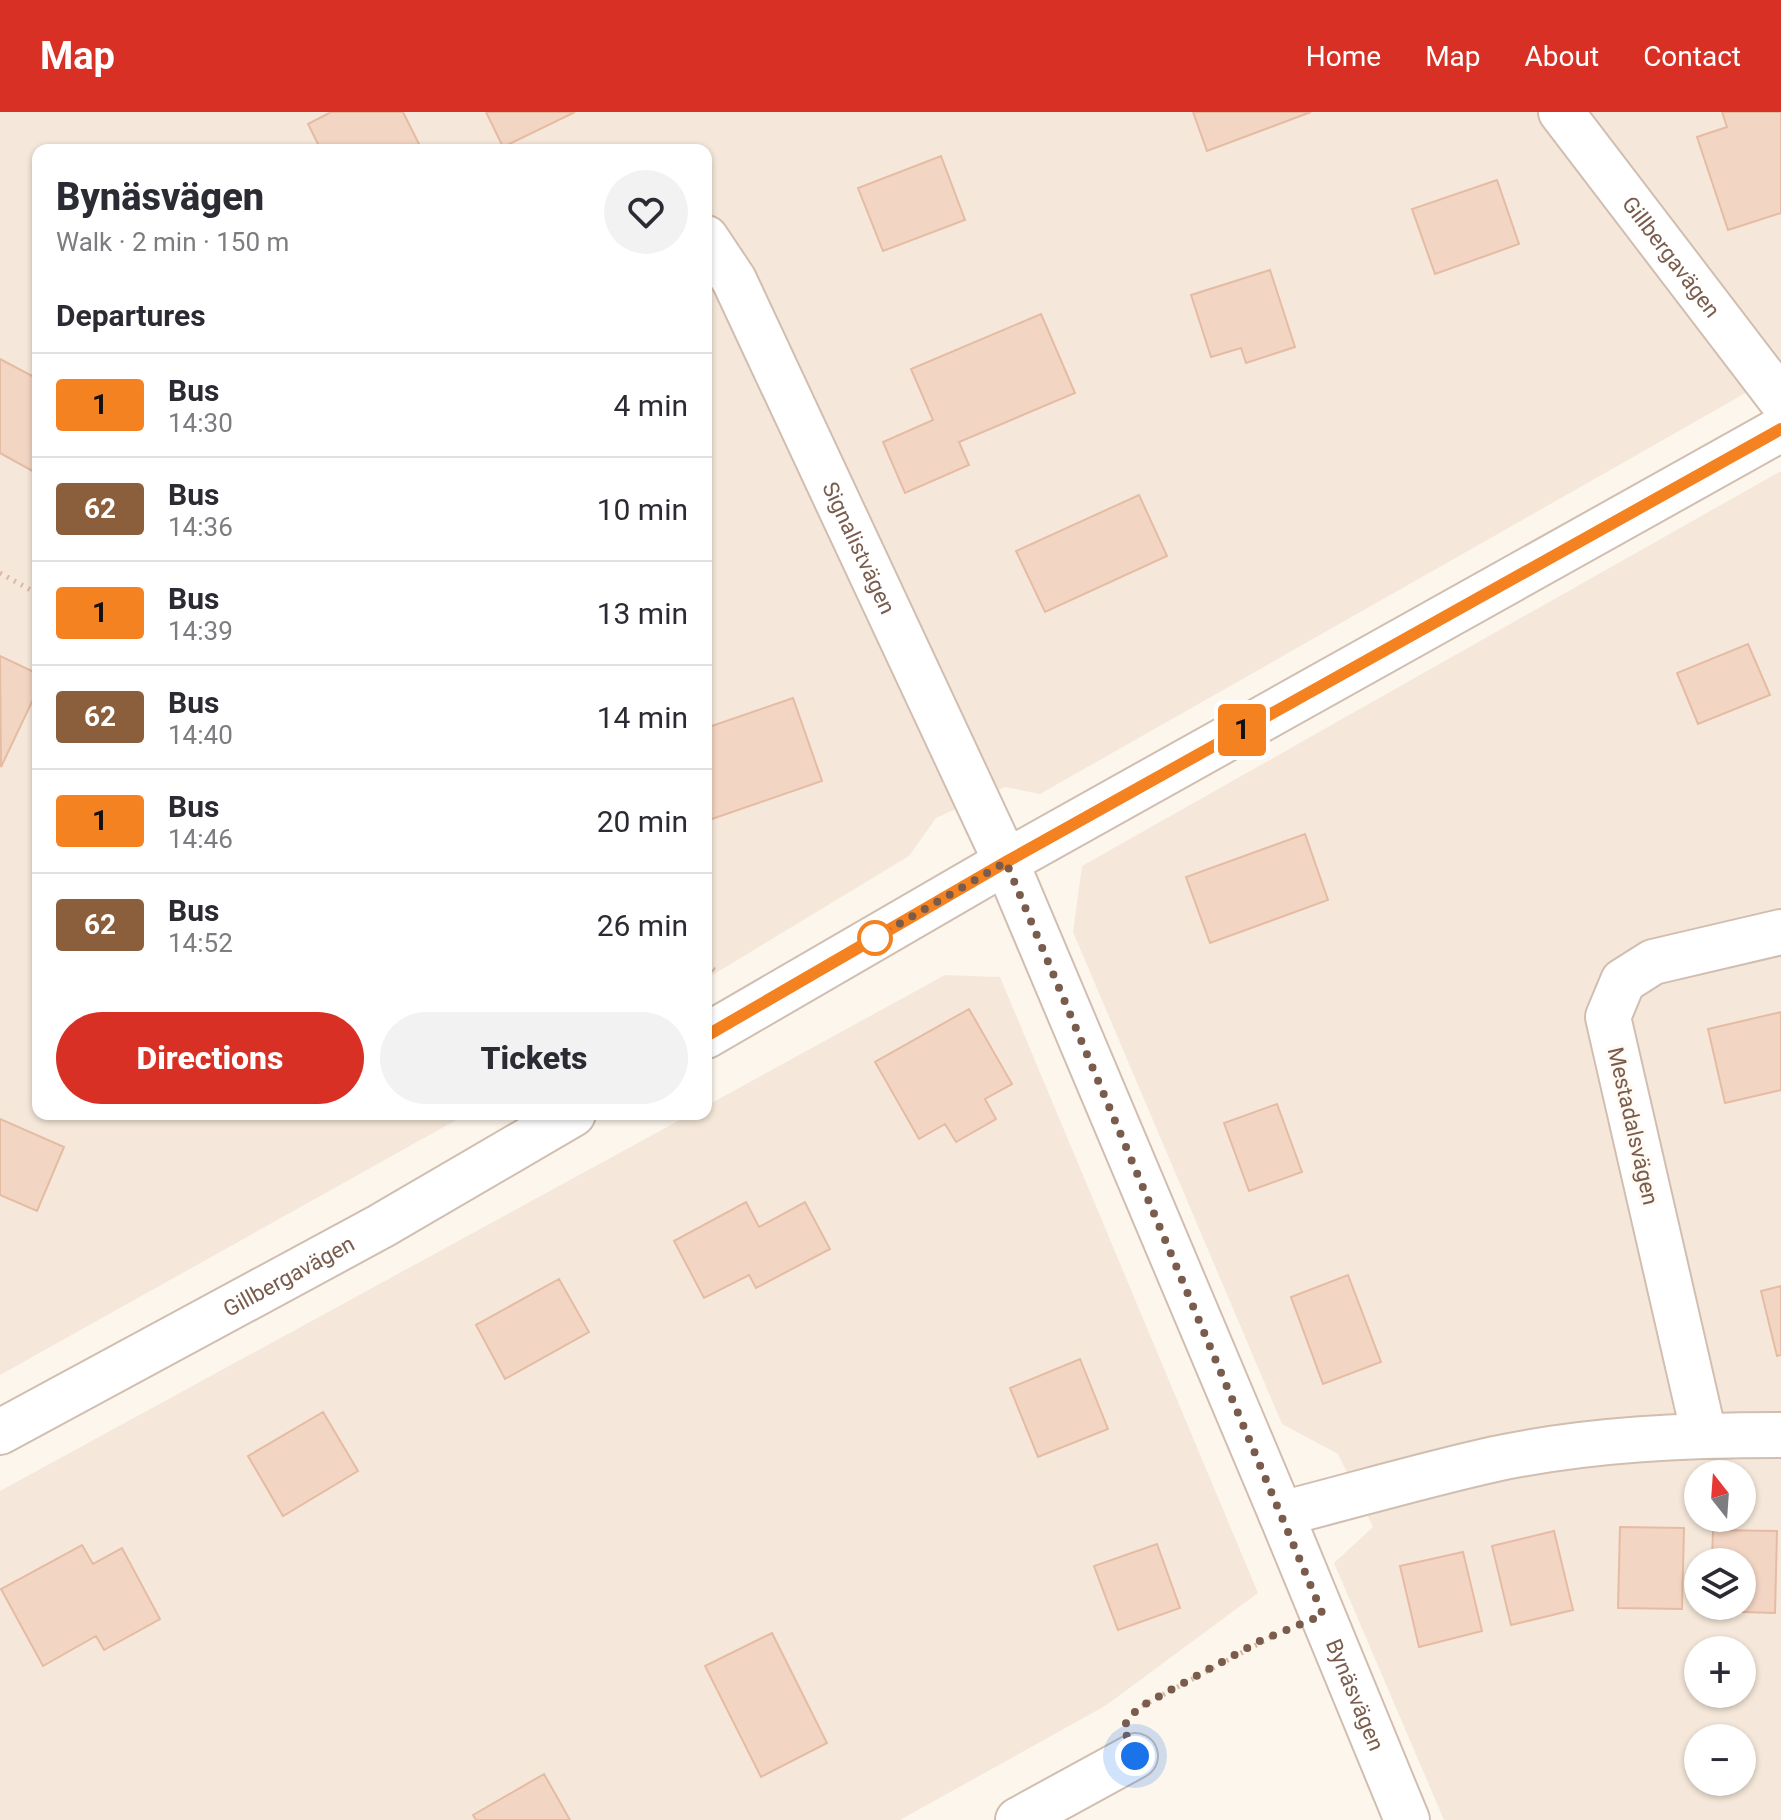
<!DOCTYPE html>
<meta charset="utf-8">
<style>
:root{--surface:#fff;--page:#f2f2f3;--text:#2b2b33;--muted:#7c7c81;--line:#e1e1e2;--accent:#d93025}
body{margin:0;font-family:Roboto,sans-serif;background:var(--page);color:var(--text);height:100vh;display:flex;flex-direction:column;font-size:30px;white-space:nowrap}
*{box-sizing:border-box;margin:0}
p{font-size:26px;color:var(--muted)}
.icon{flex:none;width:44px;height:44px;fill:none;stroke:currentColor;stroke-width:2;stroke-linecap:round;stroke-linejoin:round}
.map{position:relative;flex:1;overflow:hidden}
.panel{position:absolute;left:32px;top:32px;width:680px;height:976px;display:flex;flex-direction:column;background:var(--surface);border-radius:16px;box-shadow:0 2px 6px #0004}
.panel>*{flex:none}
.badge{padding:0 16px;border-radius:6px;font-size:28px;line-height:52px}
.needle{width:52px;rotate:343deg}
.fabs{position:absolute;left:1684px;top:1348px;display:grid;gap:16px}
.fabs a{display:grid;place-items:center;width:72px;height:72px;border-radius:50%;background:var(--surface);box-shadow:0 2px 6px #0004;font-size:40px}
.you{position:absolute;width:40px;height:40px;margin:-20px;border:6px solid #fff;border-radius:50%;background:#1a73e8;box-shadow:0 0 0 12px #1a73e833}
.map>.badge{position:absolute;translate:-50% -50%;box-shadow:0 0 0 4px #fff}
h2{padding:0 24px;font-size:30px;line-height:72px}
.round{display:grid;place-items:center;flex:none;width:84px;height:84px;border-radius:42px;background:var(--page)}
.head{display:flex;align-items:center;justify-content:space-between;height:136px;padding:0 24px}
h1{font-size:38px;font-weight:800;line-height:60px}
.action{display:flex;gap:16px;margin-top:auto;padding:16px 24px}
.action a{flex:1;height:92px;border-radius:48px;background:var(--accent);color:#fff;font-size:32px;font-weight:800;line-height:92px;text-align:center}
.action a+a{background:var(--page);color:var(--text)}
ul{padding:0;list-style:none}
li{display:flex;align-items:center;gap:24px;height:104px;padding:0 24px;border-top:2px solid var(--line)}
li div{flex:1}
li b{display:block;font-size:30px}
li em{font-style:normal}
li .badge{min-width:88px;font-weight:700;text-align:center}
header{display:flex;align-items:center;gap:48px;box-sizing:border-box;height:112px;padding:0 40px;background:var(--accent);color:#fff}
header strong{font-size:38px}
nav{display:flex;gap:44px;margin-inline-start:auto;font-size:28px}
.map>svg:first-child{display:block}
.residential{fill:#f5e8da;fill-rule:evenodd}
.building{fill:#f3d5c3;stroke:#e6bba3;stroke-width:2}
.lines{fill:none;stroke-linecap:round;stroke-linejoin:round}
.street-casing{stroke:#d1beb0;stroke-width:48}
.path{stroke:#d9b8a5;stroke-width:5;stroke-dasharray:2 6;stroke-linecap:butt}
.street{stroke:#fff;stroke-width:44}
.line-casing{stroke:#fff;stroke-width:18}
.line{stroke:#f58220;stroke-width:12}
.walk{stroke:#7a5c4d;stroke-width:8;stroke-dasharray:0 14.4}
.stop-dot{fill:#fff;stroke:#f58220;stroke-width:4}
.labels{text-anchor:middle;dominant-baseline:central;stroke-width:6;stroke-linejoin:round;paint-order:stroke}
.street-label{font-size:22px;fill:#7a5c4d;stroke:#fffaf3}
</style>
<header>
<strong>Map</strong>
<nav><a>Home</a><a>Map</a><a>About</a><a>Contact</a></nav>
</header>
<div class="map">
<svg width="1781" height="1708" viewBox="0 0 1781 1708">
<rect width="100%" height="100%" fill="#fdf6ec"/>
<!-- residential -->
<path class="residential" d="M 0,0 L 1781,0 L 1781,261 L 1040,682 L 1005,675 L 936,706 L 909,744 L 706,867 L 706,38 L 38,38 L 38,1002 L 467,1002 L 0,1263 Z
M 1781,359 L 1781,1708 L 1444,1708 L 1334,1451 L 1373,1415 L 1338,1342 L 1282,1312 L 1073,820 L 1082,754 ZM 1698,1362 L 1742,1362 L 1742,1406 L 1698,1406 ZM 1698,1450 L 1742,1450 L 1742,1494 L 1698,1494 ZM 1698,1538 L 1742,1538 L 1742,1582 L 1698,1582 ZM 1698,1626 L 1742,1626 L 1742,1670 L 1698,1670 Z
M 945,863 L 1000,865 L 1258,1481 L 1105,1594 L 900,1708 L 0,1708 L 0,1379 L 691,1002 L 706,1002 L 706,994 Z"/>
<!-- building -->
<path class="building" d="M 331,0 L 403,0 L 422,38 L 321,38 L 308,12 Z
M 486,0 L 575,0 L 503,35 Z
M 1193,0 L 1311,0 L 1207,39 Z
M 1722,0 L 1781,0 L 1781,101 L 1728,118 L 1697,25 L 1727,15 Z
M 941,44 L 965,108 L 883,139 L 858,76 Z
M 1497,68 L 1519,132 L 1435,162 L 1412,97 Z
M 1270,158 L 1295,235 L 1246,251 L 1241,236 L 1211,245 L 1191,183 Z
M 1041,202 L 1075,281 L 959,330 L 969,353 L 905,381 L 883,330 L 933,308 L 911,257 Z
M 0,247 L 38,267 L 38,362 L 0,341 Z
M 1139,383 L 1167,444 L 1045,500 L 1016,439 Z
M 1748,532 L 1770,583 L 1698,612 L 1677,561 Z
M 0,544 L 38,562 L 38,577 L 1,655 Z
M 793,586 L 822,669 L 706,709 L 706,616 Z
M 1305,722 L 1328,788 L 1210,831 L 1186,765 Z
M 969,897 L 1012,972 L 985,987 L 996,1007 L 956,1030 L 945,1012 L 919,1027 L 875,950 Z
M 1781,900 L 1781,978 L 1725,991 L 1708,917 Z
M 1277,992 L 1302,1060 L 1249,1079 L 1224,1011 Z
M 0,1007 L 64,1035 L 37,1099 L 0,1083 Z
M 746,1090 L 759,1115 L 805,1090 L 830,1137 L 756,1176 L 749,1163 L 704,1186 L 674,1129 Z
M 1348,1163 L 1381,1250 L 1323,1272 L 1291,1185 Z
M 559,1167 L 589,1220 L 505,1267 L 476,1213 Z
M 1781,1174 L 1781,1243 L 1777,1244 L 1761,1179 Z
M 1080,1247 L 1108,1317 L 1038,1345 L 1010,1276 Z
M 323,1300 L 358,1359 L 283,1404 L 248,1344 Z
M 1620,1415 L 1684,1416 L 1682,1497 L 1618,1496 Z
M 1713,1418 L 1777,1419 L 1775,1501 L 1711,1499 L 1711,1494 L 1742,1494 L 1742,1450 L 1712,1450 Z
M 1554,1419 L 1573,1498 L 1511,1513 L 1492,1434 Z
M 1157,1432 L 1180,1496 L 1118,1518 L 1094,1454 Z
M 82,1433 L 93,1452 L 122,1436 L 160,1507 L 104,1538 L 96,1524 L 43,1554 L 1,1477 Z
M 1463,1440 L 1482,1519 L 1419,1535 L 1400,1454 Z
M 772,1521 L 827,1631 L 761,1665 L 705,1554 Z
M 544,1662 L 570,1708 L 476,1708 L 473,1703 Z"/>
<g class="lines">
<!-- street casing -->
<g class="street-casing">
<g id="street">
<path id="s1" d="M 1561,0 L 1781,288"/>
<path id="s2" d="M 706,126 L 734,168 L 1006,750 L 1281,1402 L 1407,1708"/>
<path d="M 706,924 L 1006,750 L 1781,317"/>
<path id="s3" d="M 0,1320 L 381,1114 L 573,1002"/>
<path d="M 1704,1323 L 1608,905 L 1623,869 L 1653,850 L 1781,820"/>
<path d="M 1281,1402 C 1352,1384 1423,1363 1495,1347 C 1589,1327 1685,1323 1781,1323"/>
<path d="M 1018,1708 L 1135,1644"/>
</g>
</g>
<!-- path -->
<path class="path" d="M 0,461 L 38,482
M 706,853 L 716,859
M 1142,1594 L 1275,1523"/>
<!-- street -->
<use href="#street" class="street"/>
</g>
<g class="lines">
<!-- line casing -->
<g class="line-casing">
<path id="line" d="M 706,924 L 1006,750 L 1781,317"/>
</g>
<!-- line -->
<use href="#line" class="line"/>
<!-- walk -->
<path class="walk" d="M 875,826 L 1006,750 L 1323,1503 L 1260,1529 L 1138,1596 L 1123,1615 L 1135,1644"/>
</g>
<!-- markers -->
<circle class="stop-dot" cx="875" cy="826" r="16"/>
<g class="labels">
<!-- street labels -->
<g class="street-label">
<text stroke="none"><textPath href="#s1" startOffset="182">Gillbergavägen</textPath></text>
<text stroke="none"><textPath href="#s2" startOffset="346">Signalistvägen</textPath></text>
<text transform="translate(1633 1014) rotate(77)">Mestadalsvägen</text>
<text stroke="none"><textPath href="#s3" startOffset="328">Gillbergavägen</textPath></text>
<text stroke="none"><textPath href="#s2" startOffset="1596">Bynäsvägen</textPath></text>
</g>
</g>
</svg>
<div class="fabs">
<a><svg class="needle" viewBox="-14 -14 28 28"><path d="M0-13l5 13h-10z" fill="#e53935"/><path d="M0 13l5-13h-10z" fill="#7c7c81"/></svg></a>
<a><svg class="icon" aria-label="layers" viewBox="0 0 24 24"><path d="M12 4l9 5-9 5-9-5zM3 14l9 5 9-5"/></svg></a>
<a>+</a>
<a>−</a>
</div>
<div class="you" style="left:1135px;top:1644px"></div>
<b class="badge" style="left:1242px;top:618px;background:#f58220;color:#111">1</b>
<section class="panel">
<div class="head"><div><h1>Bynäsvägen</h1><p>Walk · 2 min · 150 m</p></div><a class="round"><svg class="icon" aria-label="heart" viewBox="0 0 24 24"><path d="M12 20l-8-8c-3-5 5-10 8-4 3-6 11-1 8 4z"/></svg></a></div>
<h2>Departures</h2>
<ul>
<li><span class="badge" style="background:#f58220;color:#111">1</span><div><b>Bus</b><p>14:30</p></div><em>4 min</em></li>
<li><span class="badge" style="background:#8b5e3c;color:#fff">62</span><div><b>Bus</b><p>14:36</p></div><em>10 min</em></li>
<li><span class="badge" style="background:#f58220;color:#111">1</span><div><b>Bus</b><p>14:39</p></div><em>13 min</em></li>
<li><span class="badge" style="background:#8b5e3c;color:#fff">62</span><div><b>Bus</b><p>14:40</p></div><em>14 min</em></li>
<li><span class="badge" style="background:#f58220;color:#111">1</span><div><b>Bus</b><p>14:46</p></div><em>20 min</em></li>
<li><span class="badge" style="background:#8b5e3c;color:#fff">62</span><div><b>Bus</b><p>14:52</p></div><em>26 min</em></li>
</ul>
<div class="action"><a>Directions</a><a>Tickets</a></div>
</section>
</div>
